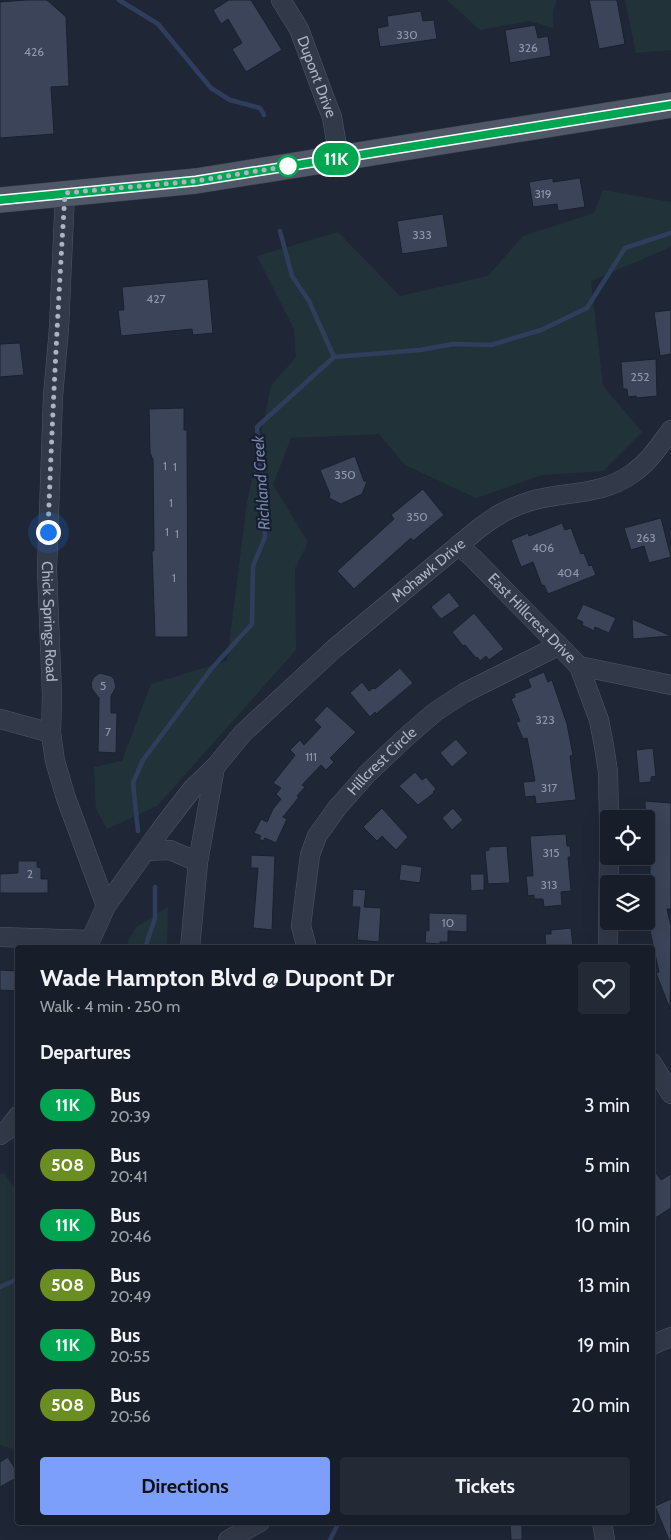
<!DOCTYPE html>
<meta charset="utf-8">
<style>
:root{--surface:#171d29;--page:#242a35;--text:#f1f3f6;--muted:#9ea2a8;--line:#363b46;--accent:#7b9ffb}
body{margin:0;font-family:Cabin,sans-serif;background:var(--page);color:var(--text);height:100vh;display:flex;flex-direction:column;font-size:19px;white-space:nowrap}
*{box-sizing:border-box;margin:0}
p{font-size:16px;color:var(--muted)}
.icon{flex:none;width:28px;height:28px;fill:none;stroke:currentColor;stroke-width:2;stroke-linecap:round;stroke-linejoin:round}
.map{position:relative;flex:1;overflow:hidden}
.panel{position:absolute;left:15px;top:945px;width:640px;height:580px;display:flex;flex-direction:column;background:var(--surface);border-radius:5px;box-shadow:0 5px 20px #0002,0 0 0 1px var(--line)}
.panel>*{flex:none}
.badge{padding:0 10px;border-radius:16px;font-size:18px;line-height:32px}
.buttons{position:absolute;left:600px;top:810px;display:grid;gap:10px}
.buttons a{display:grid;place-items:center;width:55px;height:55px;border-radius:5px;background:var(--surface);box-shadow:0 5px 20px #0002,0 0 0 1px var(--line);font-size:25px}
.you{position:absolute;width:25px;height:25px;margin:-12px;border:4px solid #fff;border-radius:50%;background:#1a73e8;box-shadow:0 0 0 8px #1a73e833}
.map>.badge{position:absolute;translate:-50% -50%;box-shadow:0 0 0 2px #fff}
h2{padding:0 25px;font-size:19px;line-height:45px}
.round{display:grid;place-items:center;flex:none;width:52px;height:52px;border-radius:5px;background:var(--page)}
.overview{display:flex;align-items:center;justify-content:space-between;height:85px;padding:0 25px}
h1{font-size:24px;font-weight:800;line-height:38px}
.action{display:flex;gap:10px;margin-top:auto;padding:10px 25px}
.action a{flex:1;height:58px;border-radius:5px;background:var(--accent);color:#111;font-size:20px;font-weight:800;line-height:58px;text-align:center}
.action a+a{background:var(--page);color:var(--text)}
ul{padding:0;list-style:none}
li{display:flex;align-items:center;gap:15px;height:60px;padding:0 25px}
li div{flex:1}
li b{display:block;font-size:19px}
li em{font-style:normal}
li .badge{min-width:55px;font-weight:700;text-align:center}
.map>svg:first-child{display:block}
.green{fill:#213338}
.lines{fill:none;stroke-linecap:round;stroke-linejoin:round}
.stream{stroke:#303e5d;stroke-width:4.5}
.building{fill:#3b4458;stroke:#1a202e}
.minor-casing{stroke:#505666;stroke-width:20}
.major-casing{stroke:#3c4251;stroke-width:26}
.minor{stroke:#323948;stroke-width:19}
.major{stroke:#505868;stroke-width:25}
.line-casing{stroke:#fff;stroke-width:11}
.line{stroke:#00a651;stroke-width:8}
.walk{stroke:#acb3c5;stroke-width:5;stroke-dasharray:0 9}
.stop-dot{fill:#fff;stroke:#00a651;stroke-width:2.5}
.labels{text-anchor:middle;dominant-baseline:central;stroke-width:4.5;stroke-linejoin:round;paint-order:stroke}
.number-label{font-size:12px;fill:#9097aa}
.street-label{font-size:15px;fill:#acb3c5;stroke:#181e2c}
.water-label{font-size:16px;font-style:italic;fill:#7486ae;stroke:#181e2c}
</style>
<div class="map">
<svg width="671" height="1540" viewBox="0 0 671 1540">
<rect width="100%" height="100%" fill="#1f2737"/>
<!-- green -->
<path class="green" d="M 447,0 L 557,0 L 553,11 L 553,28 L 530,21 L 480,30 Z
M 625,0 L 671,0 L 671,50 L 636,53 Z
M 603,190 L 671,202 L 671,247 L 591,281 L 603,386 L 642,432 L 603,471 L 542,475 L 476,498 L 405,465 L 379,434 L 291,438 L 273,485 L 308,542 L 295,568 L 296,650 L 157,806 L 107,829 L 96,809 L 94,767 L 122,761 L 151,684 L 227,661 L 247,503 L 271,386 L 296,357 L 294,329 L 257,256 L 338,232 L 400,296 L 488,276 L 523,236 L 594,213 Z
M 168,907 L 167,947 L 125,947 L 136,927 Z
M 4,1173 L 18,1192 L 17,1450 L 0,1445 L 0,1174 Z"/>
<g class="lines">
<!-- stream -->
<path class="stream" d="M 119,0 L 158,24 L 211,88 L 230,100 L 260,108 L 264,115
M 280,231 L 292,276 L 309,301 L 334,357
M 138,831 L 133,783 L 143,760 L 212,668 L 252,624 L 253,566 L 265,537 L 257,427 L 334,357 L 420,350 L 453,344 L 491,345 L 541,330 L 587,308 L 625,248 L 671,233
M 145,948 L 155,918 L 155,887
M 0,1287 L 18,1279
M 330,1540 L 339,1522"/>
</g>
<!-- building -->
<path class="building" d="M 26,0 L 47,0 L 66,17 L 69,86 L 51,87 L 54,134 L 0,138 L 0,2 Z
M 229,0 L 251,0 L 282,50 L 246,72 L 232,49 L 242,43 L 228,19 L 221,24 L 213,10 Z
M 589,0 L 617,0 L 625,44 L 599,49 Z
M 421,11 L 423,21 L 434,20 L 437,39 L 380,47 L 377,28 L 388,26 L 387,16 Z
M 535,25 L 538,38 L 548,36 L 551,56 L 510,63 L 505,30 Z
M 553,178 L 553,182 L 580,178 L 585,207 L 558,211 L 557,204 L 533,207 L 529,182 Z
M 443,214 L 448,247 L 402,254 L 397,221 Z
M 208,279 L 213,333 L 193,335 L 192,329 L 121,336 L 118,310 L 124,310 L 122,287 Z
M 671,310 L 671,354 L 660,356 L 654,312 Z
M 20,343 L 24,375 L 0,377 L 0,344 Z
M 656,359 L 657,396 L 637,398 L 636,396 L 628,397 L 627,389 L 623,389 L 621,362 Z
M 184,408 L 184,430 L 187,430 L 188,637 L 155,637 L 152,551 L 154,551 L 153,460 L 150,453 L 149,409 Z
M 355,456 L 364,481 L 367,482 L 362,494 L 341,504 L 329,498 L 330,494 L 320,470 Z
M 423,489 L 444,515 L 413,541 L 411,538 L 354,589 L 337,571 L 394,519 L 391,515 Z
M 661,518 L 671,557 L 649,563 L 644,546 L 631,550 L 624,528 Z
M 562,523 L 565,530 L 571,528 L 581,554 L 584,553 L 589,566 L 592,565 L 596,575 L 548,594 L 544,585 L 542,586 L 533,562 L 521,567 L 511,540 L 528,533 L 529,536 Z
M 449,592 L 460,606 L 441,619 L 431,607 Z
M 583,604 L 616,618 L 609,633 L 595,627 L 594,631 L 582,625 L 583,622 L 576,619 Z
M 474,613 L 504,649 L 489,660 L 486,656 L 480,661 L 477,657 L 476,658 L 465,645 L 463,646 L 452,632 Z
M 632,619 L 671,636 L 633,639 Z
M 400,668 L 413,683 L 376,714 L 375,712 L 370,717 L 350,693 L 362,682 L 369,691 L 373,688 L 375,689 Z
M 544,672 L 548,682 L 552,680 L 567,724 L 573,755 L 570,756 L 576,800 L 536,804 L 535,796 L 525,797 L 523,782 L 535,781 L 527,738 L 523,739 L 516,722 L 520,721 L 511,699 L 515,697 L 514,694 L 531,687 L 528,679 Z
M 100,673 L 111,676 L 114,679 L 116,687 L 111,696 L 111,713 L 117,713 L 116,753 L 98,752 L 99,698 L 92,689 L 91,683 L 94,677 Z
M 327,706 L 356,732 L 330,758 L 334,762 L 326,770 L 321,765 L 302,785 L 305,787 L 297,796 L 299,797 L 283,817 L 287,819 L 276,843 L 265,838 L 263,841 L 259,839 L 261,836 L 254,833 L 261,819 L 267,822 L 273,809 L 281,799 L 276,794 L 281,788 L 273,783 L 293,758 L 295,755 L 290,750 L 300,740 L 304,745 L 321,727 L 314,720 Z
M 456,739 L 468,753 L 452,767 L 440,753 Z
M 653,748 L 656,776 L 651,777 L 651,782 L 639,783 L 636,750 Z
M 415,772 L 422,780 L 426,777 L 436,789 L 433,792 L 434,793 L 418,805 L 399,786 Z
M 645,801 L 671,803 L 671,909 L 667,909 L 671,926 L 670,1009 L 656,973 L 659,972 L 646,912 L 646,892 L 648,892 L 650,882 L 650,834 L 646,834 Z
M 382,808 L 408,837 L 396,850 L 382,836 L 377,841 L 363,827 Z
M 453,808 L 463,820 L 452,830 L 442,818 Z
M 566,834 L 567,846 L 570,846 L 571,857 L 568,857 L 571,891 L 561,892 L 562,905 L 544,907 L 543,899 L 534,899 L 534,895 L 528,896 L 526,876 L 533,876 L 530,836 Z
M 507,846 L 510,883 L 488,884 L 485,851 L 489,850 L 489,847 Z
M 251,855 L 275,856 L 272,930 L 253,928 L 258,868 L 251,868 Z
M 18,861 L 37,861 L 37,867 L 41,868 L 41,879 L 48,879 L 48,893 L 0,893 L 0,874 L 18,873 Z
M 401,864 L 422,867 L 420,883 L 399,880 Z
M 470,874 L 484,874 L 484,890 L 471,891 Z
M 353,889 L 366,890 L 364,907 L 381,908 L 379,942 L 357,940 L 360,907 L 352,907 Z
M 429,913 L 467,914 L 467,932 L 448,931 L 448,942 L 440,942 L 440,944 L 425,943 L 426,930 L 429,931 Z
M 571,928 L 573,946 L 546,948 L 545,934 L 551,934 L 551,930 Z
M 0,970 L 18,971 L 18,991 L 0,990 Z
M 652,1167 L 661,1180 L 671,1174 L 671,1208 L 652,1220 Z
M 8,1457 L 18,1474 L 18,1477 L 0,1487 L 0,1462 Z
M 671,1499 L 671,1540 L 669,1540 L 655,1506 Z
M 510,1522 L 522,1522 L 522,1540 L 511,1540 Z"/>
<g class="lines">
<!-- minor casing -->
<g class="minor-casing">
<g id="minor">
<path id="s1" d="M 281,0 L 299,29 L 326,102 L 332,117 L 339,158"/>
<path id="s2" d="M 65,193 L 59,328 L 53,396 L 47,570 L 52,695 L 51,733 L 55,761 L 66,798 L 106,906"/>
<path id="s3" d="M 458,545 L 473,558 L 579,666 L 599,720 L 604,746 L 608,772 L 609,819"/>
<path d="M 579,666 L 671,685"/>
<path d="M 0,719 L 51,733"/>
<path d="M 146,851 L 170,850 L 198,862"/>
<path d="M 0,937 L 90,940"/>
<path id="s4" d="M 87,948 L 106,906 L 162,828 L 193,788 L 215,767 L 243,733 L 335,648 L 477,530 C 495,516 508,508 531,501 C 565,491 602,496 633,473 C 649,462 659,446 671,430"/>
<path d="M 190,948 L 198,862 L 215,767"/>
<path id="s5" d="M 307,948 L 301,926 L 310,855 L 317,836 L 337,808 L 367,774 L 405,738 L 435,712 L 464,693 L 558,646"/>
<path d="M 608,948 L 609,856"/>
<path d="M 652,1063 L 671,1094"/>
<path d="M 0,1135 L 7,1130 L 18,1116"/>
<path d="M 652,1345 L 671,1337"/>
<path d="M 602,1522 L 605,1540"/>
<path d="M 228,1540 L 260,1522"/>
</g>
</g>
<!-- major casing -->
<g class="major-casing">
<path id="major" d="M 0,200 L 196,181 L 671,105"/>
</g>
<!-- minor -->
<use href="#minor" class="minor"/>
<!-- major -->
<use href="#major" class="major"/>
</g>
<g class="lines">
<!-- line casing -->
<g class="line-casing">
<path id="line" d="M 0,200 L 196,181 L 671,105"/>
</g>
<!-- line -->
<use href="#line" class="line"/>
<!-- walk -->
<path class="walk" d="M 48,532 C 52,419 58,306 65,193 L 196,181 L 288,166"/>
</g>
<!-- markers -->
<circle class="stop-dot" cx="288" cy="166" r="10"/>
<g class="labels">
<!-- number labels -->
<g class="number-label">
<text x="407" y="34">330</text>
<text x="528" y="47">326</text>
<text x="34" y="51">426</text>
<text x="543" y="193">319</text>
<text x="422" y="234">333</text>
<text x="156" y="298">427</text>
<text x="640" y="376">252</text>
<text x="165" y="465">1</text>
<text x="175" y="466">1</text>
<text x="345" y="474">350</text>
<text x="171" y="502">1</text>
<text x="417" y="516">350</text>
<text x="167" y="531">1</text>
<text x="177" y="533">1</text>
<text x="646" y="537">263</text>
<text x="543" y="547">406</text>
<text x="568" y="572">404</text>
<text x="174" y="577">1</text>
<text x="103" y="685">5</text>
<text x="545" y="719">323</text>
<text x="108" y="731">7</text>
<text x="311" y="756">111</text>
<text x="549" y="787">317</text>
<text x="551" y="852">315</text>
<text x="30" y="873">2</text>
<text x="549" y="884">313</text>
<text x="448" y="922">10</text>
</g>
<!-- street labels -->
<g class="street-label">
<text stroke="none"><textPath href="#s1" startOffset="85">Dupont Drive</textPath></text>
<text stroke="none"><textPath href="#s4" startOffset="514">Mohawk Drive</textPath></text>
<text stroke="none"><textPath href="#s3" startOffset="104">East Hillcrest Drive</textPath></text>
<text stroke="none"><textPath href="#s2" startOffset="429">Chick Springs Road</textPath></text>
<text stroke="none"><textPath href="#s5" startOffset="214">Hillcrest Circle</textPath></text>
</g>
<!-- water labels -->
<g class="water-label">
<text transform="translate(261 483) rotate(-94)">Richland Creek</text>
</g>
</g>
</svg>
<div class="buttons">
<a><svg class="icon" aria-label="locate" viewBox="0 0 24 24"><circle cx="12" cy="12" r="6"/><path d="M12 2v4M12 18v4M2 12h4M18 12h4"/></svg></a>
<a><svg class="icon" aria-label="layers" viewBox="0 0 24 24"><path d="M12 4l9 5-9 5-9-5zM3 14l9 5 9-5"/></svg></a>
</div>
<div class="you" style="left:48px;top:532px"></div>
<b class="badge" style="left:336px;top:159px;background:#00a651;color:#fff">11K</b>
<section class="panel">
<div class="overview"><div><h1>Wade Hampton Blvd @ Dupont Dr</h1><p>Walk · 4 min · 250 m</p></div><a class="round"><svg class="icon" aria-label="heart" viewBox="0 0 24 24"><path d="M12 20l-8-8c-3-5 5-10 8-4 3-6 11-1 8 4z"/></svg></a></div>
<h2>Departures</h2>
<ul>
<li><span class="badge" style="background:#00a651;color:#fff">11K</span><div><b>Bus</b><p>20:39</p></div><em>3 min</em></li>
<li><span class="badge" style="background:#6b8e23;color:#fff">508</span><div><b>Bus</b><p>20:41</p></div><em>5 min</em></li>
<li><span class="badge" style="background:#00a651;color:#fff">11K</span><div><b>Bus</b><p>20:46</p></div><em>10 min</em></li>
<li><span class="badge" style="background:#6b8e23;color:#fff">508</span><div><b>Bus</b><p>20:49</p></div><em>13 min</em></li>
<li><span class="badge" style="background:#00a651;color:#fff">11K</span><div><b>Bus</b><p>20:55</p></div><em>19 min</em></li>
<li><span class="badge" style="background:#6b8e23;color:#fff">508</span><div><b>Bus</b><p>20:56</p></div><em>20 min</em></li>
</ul>
<div class="action"><a>Directions</a><a>Tickets</a></div>
</section>
</div>
